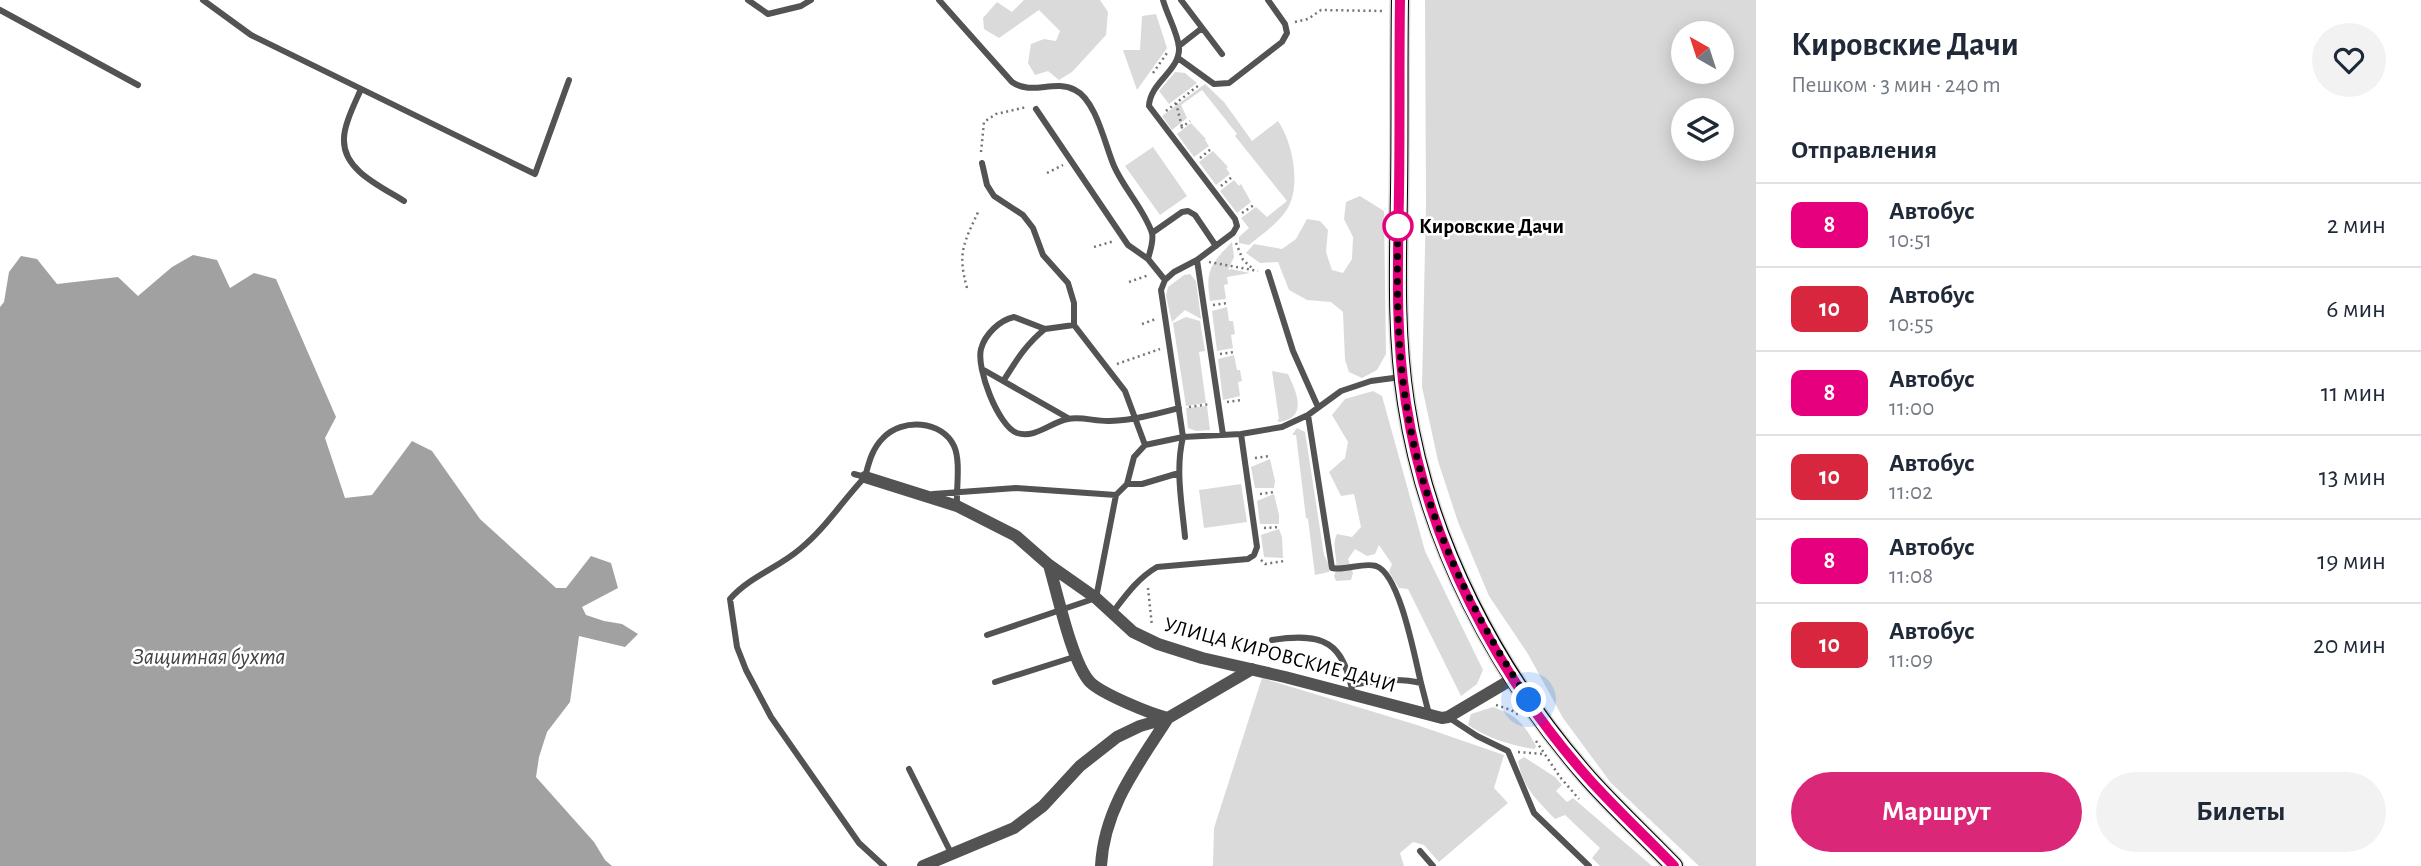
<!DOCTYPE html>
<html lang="ru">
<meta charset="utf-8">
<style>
:root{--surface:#fff;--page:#f2f2f3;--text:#1f2937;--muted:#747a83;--line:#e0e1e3;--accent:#db2777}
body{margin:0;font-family:"Alegreya Sans",sans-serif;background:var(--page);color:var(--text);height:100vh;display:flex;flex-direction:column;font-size:26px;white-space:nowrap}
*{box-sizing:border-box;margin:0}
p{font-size:23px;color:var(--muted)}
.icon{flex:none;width:38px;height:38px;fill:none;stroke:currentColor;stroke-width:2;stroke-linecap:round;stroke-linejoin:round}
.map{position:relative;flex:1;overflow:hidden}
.sheet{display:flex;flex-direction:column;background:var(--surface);width:665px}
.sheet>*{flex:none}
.badge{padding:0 14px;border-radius:10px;font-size:24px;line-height:46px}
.needle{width:46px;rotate:321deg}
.buttons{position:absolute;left:1671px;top:21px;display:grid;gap:14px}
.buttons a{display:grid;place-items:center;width:63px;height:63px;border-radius:50%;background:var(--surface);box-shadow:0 4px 18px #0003;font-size:35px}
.you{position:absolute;width:35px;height:35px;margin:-18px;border:5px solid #fff;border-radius:50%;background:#1a73e8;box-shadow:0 0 0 10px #1a73e833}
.map>.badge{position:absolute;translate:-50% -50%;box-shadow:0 0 0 4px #fff}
h2{padding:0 35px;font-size:26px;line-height:63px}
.round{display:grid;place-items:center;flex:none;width:74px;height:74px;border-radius:37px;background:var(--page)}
.overview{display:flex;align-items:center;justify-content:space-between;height:119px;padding:0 35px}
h1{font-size:33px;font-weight:700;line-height:52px}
.cta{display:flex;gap:14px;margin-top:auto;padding:14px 35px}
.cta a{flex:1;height:80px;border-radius:42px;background:var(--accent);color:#fff;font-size:28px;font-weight:700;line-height:80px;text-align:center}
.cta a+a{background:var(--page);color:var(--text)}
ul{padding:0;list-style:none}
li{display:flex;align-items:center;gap:21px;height:84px;padding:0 35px;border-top:2px solid var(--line)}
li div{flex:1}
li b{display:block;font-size:26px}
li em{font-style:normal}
li .badge{min-width:77px;font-weight:700;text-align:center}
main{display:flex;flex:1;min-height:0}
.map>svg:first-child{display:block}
.green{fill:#dadada;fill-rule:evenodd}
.water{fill:#a1a1a1}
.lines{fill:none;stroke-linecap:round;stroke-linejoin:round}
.primary-casing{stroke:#dbdbdb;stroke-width:21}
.path{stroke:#757575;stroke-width:2.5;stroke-dasharray:2 3.5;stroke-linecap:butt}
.lane{stroke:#535353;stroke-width:6}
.street{stroke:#535353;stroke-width:12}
.primary{stroke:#000;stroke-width:18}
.line-casing{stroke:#fff;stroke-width:16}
.line{stroke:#e6007e;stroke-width:10}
.walk{stroke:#000;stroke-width:7;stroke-dasharray:0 12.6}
.stop-dot{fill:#fff;stroke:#e6007e;stroke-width:3.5}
.labels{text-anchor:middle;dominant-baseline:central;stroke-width:5;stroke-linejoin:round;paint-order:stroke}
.stop-label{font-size:21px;font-weight:bold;fill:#000;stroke:#fff;text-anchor:start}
.street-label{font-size:21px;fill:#000;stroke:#fff}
.water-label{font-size:23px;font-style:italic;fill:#424242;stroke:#fff}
</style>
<main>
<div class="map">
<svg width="1756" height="866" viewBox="0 0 1756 866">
<rect width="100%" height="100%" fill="#fff"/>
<!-- green -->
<path class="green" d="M 1024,0 L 1100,0 L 1108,12 L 1106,35 L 1072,72 L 1059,80 L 1048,71 L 1035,75 L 1028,63 L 1031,44 L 1044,39 L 1056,41 L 1060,31 L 1039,10 L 999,38 L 984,29 L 983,18 L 997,2 L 1012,12 Z
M 1425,0 L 1756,0 L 1756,866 L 1699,866 L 1611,783 L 1563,718 L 1528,654 L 1489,596 L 1458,522 L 1438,461 L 1422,387 L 1426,203 ZM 1722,33 L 1722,72 L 1684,72 L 1684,33 ZM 1722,110 L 1722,149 L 1684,149 L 1684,110 Z
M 1156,14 L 1167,48 L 1137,90 L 1123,50 L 1140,50 L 1142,16 Z
M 1175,72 L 1185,73 L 1197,83 L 1169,104 L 1159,91 Z
M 1205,84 L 1224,102 L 1252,141 L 1278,121 C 1293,143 1302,188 1286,211 C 1277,224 1261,235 1249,245 L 1239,243 L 1239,237 L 1249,228 L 1241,218 L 1256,207 L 1267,217 L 1287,201 L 1235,136 L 1237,134 L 1202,90 L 1181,105 L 1187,118 L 1172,130 L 1162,116 Z
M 1191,123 L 1206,139 L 1205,140 L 1209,146 L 1194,157 L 1177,134 Z
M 1153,147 L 1187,196 L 1160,215 L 1125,166 Z
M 1213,151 L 1228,167 L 1226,168 L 1230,174 L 1216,185 L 1199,162 Z
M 1234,180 L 1239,186 L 1241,184 L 1251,202 L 1237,213 L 1220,191 Z
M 1360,196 L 1384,211 L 1386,354 L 1377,370 L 1362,378 L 1349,372 L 1345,360 L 1343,312 L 1331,302 L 1307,300 L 1289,290 L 1278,262 L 1260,263 L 1246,253 L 1254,244 L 1282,249 L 1296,239 L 1307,219 L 1320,221 L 1328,230 L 1326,252 L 1332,270 L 1343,273 L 1352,259 L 1353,237 L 1344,219 L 1346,202 Z
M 1232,242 L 1234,257 L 1228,270 L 1231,269 L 1250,273 L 1227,277 L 1228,284 L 1224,285 L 1226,299 L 1210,301 C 1205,270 1211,264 1232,242 Z
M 1190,274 L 1196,281 L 1201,319 L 1185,310 L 1172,322 L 1166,296 L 1168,287 L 1184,275 Z
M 1227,307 L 1229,321 L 1233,321 L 1235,334 L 1231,335 L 1233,348 L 1217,351 L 1212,311 Z
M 1186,317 L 1200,321 L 1205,351 L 1199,352 L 1206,403 L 1186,406 L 1173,323 Z
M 1234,355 L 1237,370 L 1240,370 L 1242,381 L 1238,382 L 1240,396 L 1223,400 L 1218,359 Z
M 1272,371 L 1288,374 C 1297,393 1308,418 1279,422 L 1277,420 L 1279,419 Z
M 1373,391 L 1382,396 L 1425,551 L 1483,670 L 1477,684 L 1461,696 L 1408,589 L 1399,588 L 1389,572 L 1392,564 L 1379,545 L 1375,554 L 1367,556 L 1355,549 L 1348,559 L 1353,573 L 1351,580 L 1336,581 L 1334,576 C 1341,562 1330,548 1337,534 L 1352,537 L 1361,527 L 1354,494 L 1341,496 L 1329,472 L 1345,458 L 1348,442 L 1332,415 L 1345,399 Z
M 1207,406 L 1210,430 L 1196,431 L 1188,428 L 1186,408 Z
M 1297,428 L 1305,432 L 1324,555 L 1330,567 L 1329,572 L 1315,575 L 1308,519 L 1306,518 L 1296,435 L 1292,435 Z
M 1270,459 L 1275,481 L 1274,488 L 1255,488 L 1251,467 Z
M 1241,484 L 1247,522 L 1204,528 L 1199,490 Z
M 1274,494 L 1279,515 L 1279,524 L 1260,524 L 1257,501 Z
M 1279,529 L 1282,537 L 1283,558 L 1264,557 L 1261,535 Z
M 1262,678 L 1417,725 L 1504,755 L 1494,788 L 1508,803 L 1439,862 L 1424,845 L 1413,842 L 1400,853 L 1404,866 L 1213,866 L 1214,828 Z
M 1493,707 C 1517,715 1524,724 1536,746 L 1535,749 C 1511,746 1488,738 1468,725 L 1471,714 Z
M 1524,757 L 1555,777 L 1562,785 L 1556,791 L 1567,802 L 1573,798 L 1652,866 L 1600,866 L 1592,858 L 1600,848 L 1565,815 L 1555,819 C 1536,799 1523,788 1518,761 Z"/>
<!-- water -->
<path class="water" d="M 193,255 L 217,260 L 230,288 L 254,273 L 276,279 L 336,417 L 325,438 L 345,498 L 372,495 L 412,441 L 432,451 L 480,519 L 556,588 L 566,588 L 591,556 L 611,563 L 618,588 L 582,607 L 586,615 L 604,621 L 622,624 L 638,634 L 625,647 L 579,636 L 570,702 L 547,732 L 539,757 L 536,777 L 594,842 L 605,860 L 612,866 L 0,866 L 0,307 L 4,302 L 9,272 L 21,256 L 37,259 L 57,284 L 118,277 L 138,296 L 172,267 Z"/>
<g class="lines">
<!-- primary casing -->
<g class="primary-casing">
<path id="primary" d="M 1400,0 C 1399,64 1400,127 1399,191 C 1398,262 1395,332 1406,403 C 1427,542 1497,674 1589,779 C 1616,809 1646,837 1674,866"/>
</g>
<!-- path -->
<path class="path" d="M 1295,22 L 1308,19 L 1321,10 L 1383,11
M 1153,73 L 1167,53
M 1176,103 L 1182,127
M 1166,111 L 1199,85
M 1181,128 L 1190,121
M 981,152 L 984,122 L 996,114 L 1027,107
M 1200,158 L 1211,149
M 1047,173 L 1063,165
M 1221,186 L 1232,177
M 1242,213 L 1254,205
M 1236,243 L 1243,260 L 1253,269
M 1094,247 L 1114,241
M 1209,262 L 1258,271
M 1129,282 L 1149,275
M 967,288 C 957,252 964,243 979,210
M 1213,305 L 1227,303
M 1142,324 L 1156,319
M 1220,354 L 1234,352
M 1117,364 L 1160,349
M 1227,402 L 1241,400
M 1189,407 L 1210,404
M 1255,458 L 1269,456
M 1260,494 L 1274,492
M 1264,528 L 1279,527
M 1261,560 L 1265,564 L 1284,561
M 1148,588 L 1152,626
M 1496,705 L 1511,710 L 1519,715
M 1536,741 L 1560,777 L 1579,799
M 1518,752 L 1543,754"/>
<!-- lane -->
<path class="lane" d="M 203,0 L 251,35 L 535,174 L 569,80
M 748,0 L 768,14 L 801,6 L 811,0
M 939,0 L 1012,82 C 1032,96 1054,79 1075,90 C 1096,100 1105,145 1114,166 C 1124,189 1144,209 1152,233 C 1154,241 1150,251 1148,259
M 1163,0 C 1167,15 1178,33 1179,48 C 1180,71 1150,82 1149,106 L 1235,219 L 1237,226 L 1233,233 L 1197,260 L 1174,272 L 1165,280 L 1161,290 L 1183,437 C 1175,470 1182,504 1185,537
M 1181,0 L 1222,54
M 0,10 L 138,85
M 1179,46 L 1202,28
M 1178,58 L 1214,84 L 1229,83 L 1282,42 L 1287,33 L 1285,24 L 1268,0
M 361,89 C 355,103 343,126 344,141 C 344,171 382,187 404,201
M 1036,109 L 1128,245 L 1148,259 L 1165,280
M 982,163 L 987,185 L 994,196 L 1023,215 L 1033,228 L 1043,255 L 1068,283 L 1074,303 L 1074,325 L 1125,391 L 1145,445
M 1152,233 L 1182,212 L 1188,211 L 1195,215 L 1216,246
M 1197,260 L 1223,435
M 1268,272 L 1293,351 L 1318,407
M 1074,325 L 1045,329 L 1014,317 C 1000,320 985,334 981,349 C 976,368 998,426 1017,433 C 1035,439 1051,422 1068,419 C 1081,416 1097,422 1110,421 C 1134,420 1156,414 1179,408
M 982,369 L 1068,418
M 1004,380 C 1016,361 1026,344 1045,329
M 1308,415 L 1332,568 C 1346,571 1362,562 1376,566 C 1400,574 1415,659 1421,683
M 854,474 L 865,477 C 869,462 872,449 883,438 C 902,418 942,420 954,446 C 961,461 956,489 957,506
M 865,477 C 843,500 825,529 800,549 C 778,568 749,577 730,599 L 737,647 L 746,670 L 771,717 L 859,843 L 884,866
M 1127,484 L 1142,484 L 1179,473
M 933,494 L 1016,488 L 1116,495
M 1113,612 C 1126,595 1138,578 1157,567 L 1248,559 L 1254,555 L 1257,547 L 1241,434
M 987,635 L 1096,598 L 1116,495 L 1127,484 L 1134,457 L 1145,445 L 1183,437 L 1241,434 L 1282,427 L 1308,415 L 1341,391 L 1371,381 L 1401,377
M 1272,640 C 1324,632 1344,642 1353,695
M 995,682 L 1077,656
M 1351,685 C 1375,681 1397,677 1421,683 L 1429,714
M 1448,717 L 1477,736 L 1508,751 L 1534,813 L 1589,866
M 909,769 L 952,855
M 1420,851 L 1433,866"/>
<!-- street -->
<path class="street" d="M 865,477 L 957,506 L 1016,536 L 1049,565 L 1096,598 L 1133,632 L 1158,644 L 1202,658 L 1285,677 L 1442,718 L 1448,717 L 1514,678
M 1049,565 C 1057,592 1072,663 1090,682 C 1102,694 1151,714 1168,718
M 923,866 L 1014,828 L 1043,806 L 1080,766 L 1117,737 L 1140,726 L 1168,718 L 1252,669
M 1101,866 C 1104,808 1138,765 1168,718"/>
<!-- primary -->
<use href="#primary" class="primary"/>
</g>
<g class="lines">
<!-- line casing -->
<g class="line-casing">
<path id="line" d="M 1400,0 C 1399,64 1400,127 1399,191 C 1398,261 1395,332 1406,403 C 1427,542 1496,674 1589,779 C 1616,809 1646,837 1674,866"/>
</g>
<!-- line -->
<use href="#line" class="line"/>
<!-- walk -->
<path class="walk" d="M 1398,226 L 1398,216 C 1397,278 1396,341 1406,402 C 1422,512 1469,609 1529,700"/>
</g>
<!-- markers -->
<circle class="stop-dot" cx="1398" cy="226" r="14"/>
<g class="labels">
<!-- stop labels -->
<g class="stop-label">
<text x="1419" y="226">Кировские Дачи</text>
</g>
<!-- street labels -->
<g class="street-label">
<text transform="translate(1280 655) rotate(15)">УЛИЦА КИРОВСКИЕ ДАЧИ</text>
</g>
<!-- water labels -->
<g class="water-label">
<text x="209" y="657">Защитная бухта</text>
</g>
</g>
</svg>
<div class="buttons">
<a><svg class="needle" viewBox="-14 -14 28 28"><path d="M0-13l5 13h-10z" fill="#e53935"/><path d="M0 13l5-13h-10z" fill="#747a83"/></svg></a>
<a><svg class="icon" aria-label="layers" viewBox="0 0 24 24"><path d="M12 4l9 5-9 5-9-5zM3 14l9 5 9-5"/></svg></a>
</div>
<div class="you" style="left:1529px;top:700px"></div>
</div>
<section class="sheet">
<div class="overview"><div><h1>Кировские Дачи</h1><p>Пешком · 3 мин · 240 m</p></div><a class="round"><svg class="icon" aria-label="heart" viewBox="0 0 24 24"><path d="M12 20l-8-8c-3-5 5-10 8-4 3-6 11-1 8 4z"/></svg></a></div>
<h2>Отправления</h2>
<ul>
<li><span class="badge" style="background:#e6007e;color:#fff">8</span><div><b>Автобус</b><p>10:51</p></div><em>2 мин</em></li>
<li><span class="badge" style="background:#d7263d;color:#fff">10</span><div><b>Автобус</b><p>10:55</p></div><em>6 мин</em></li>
<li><span class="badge" style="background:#e6007e;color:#fff">8</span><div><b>Автобус</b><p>11:00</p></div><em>11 мин</em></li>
<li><span class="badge" style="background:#d7263d;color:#fff">10</span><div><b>Автобус</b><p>11:02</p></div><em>13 мин</em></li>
<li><span class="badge" style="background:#e6007e;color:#fff">8</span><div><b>Автобус</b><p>11:08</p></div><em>19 мин</em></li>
<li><span class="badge" style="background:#d7263d;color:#fff">10</span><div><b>Автобус</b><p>11:09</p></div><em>20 мин</em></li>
</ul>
<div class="cta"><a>Маршрут</a><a>Билеты</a></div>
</section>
</main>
